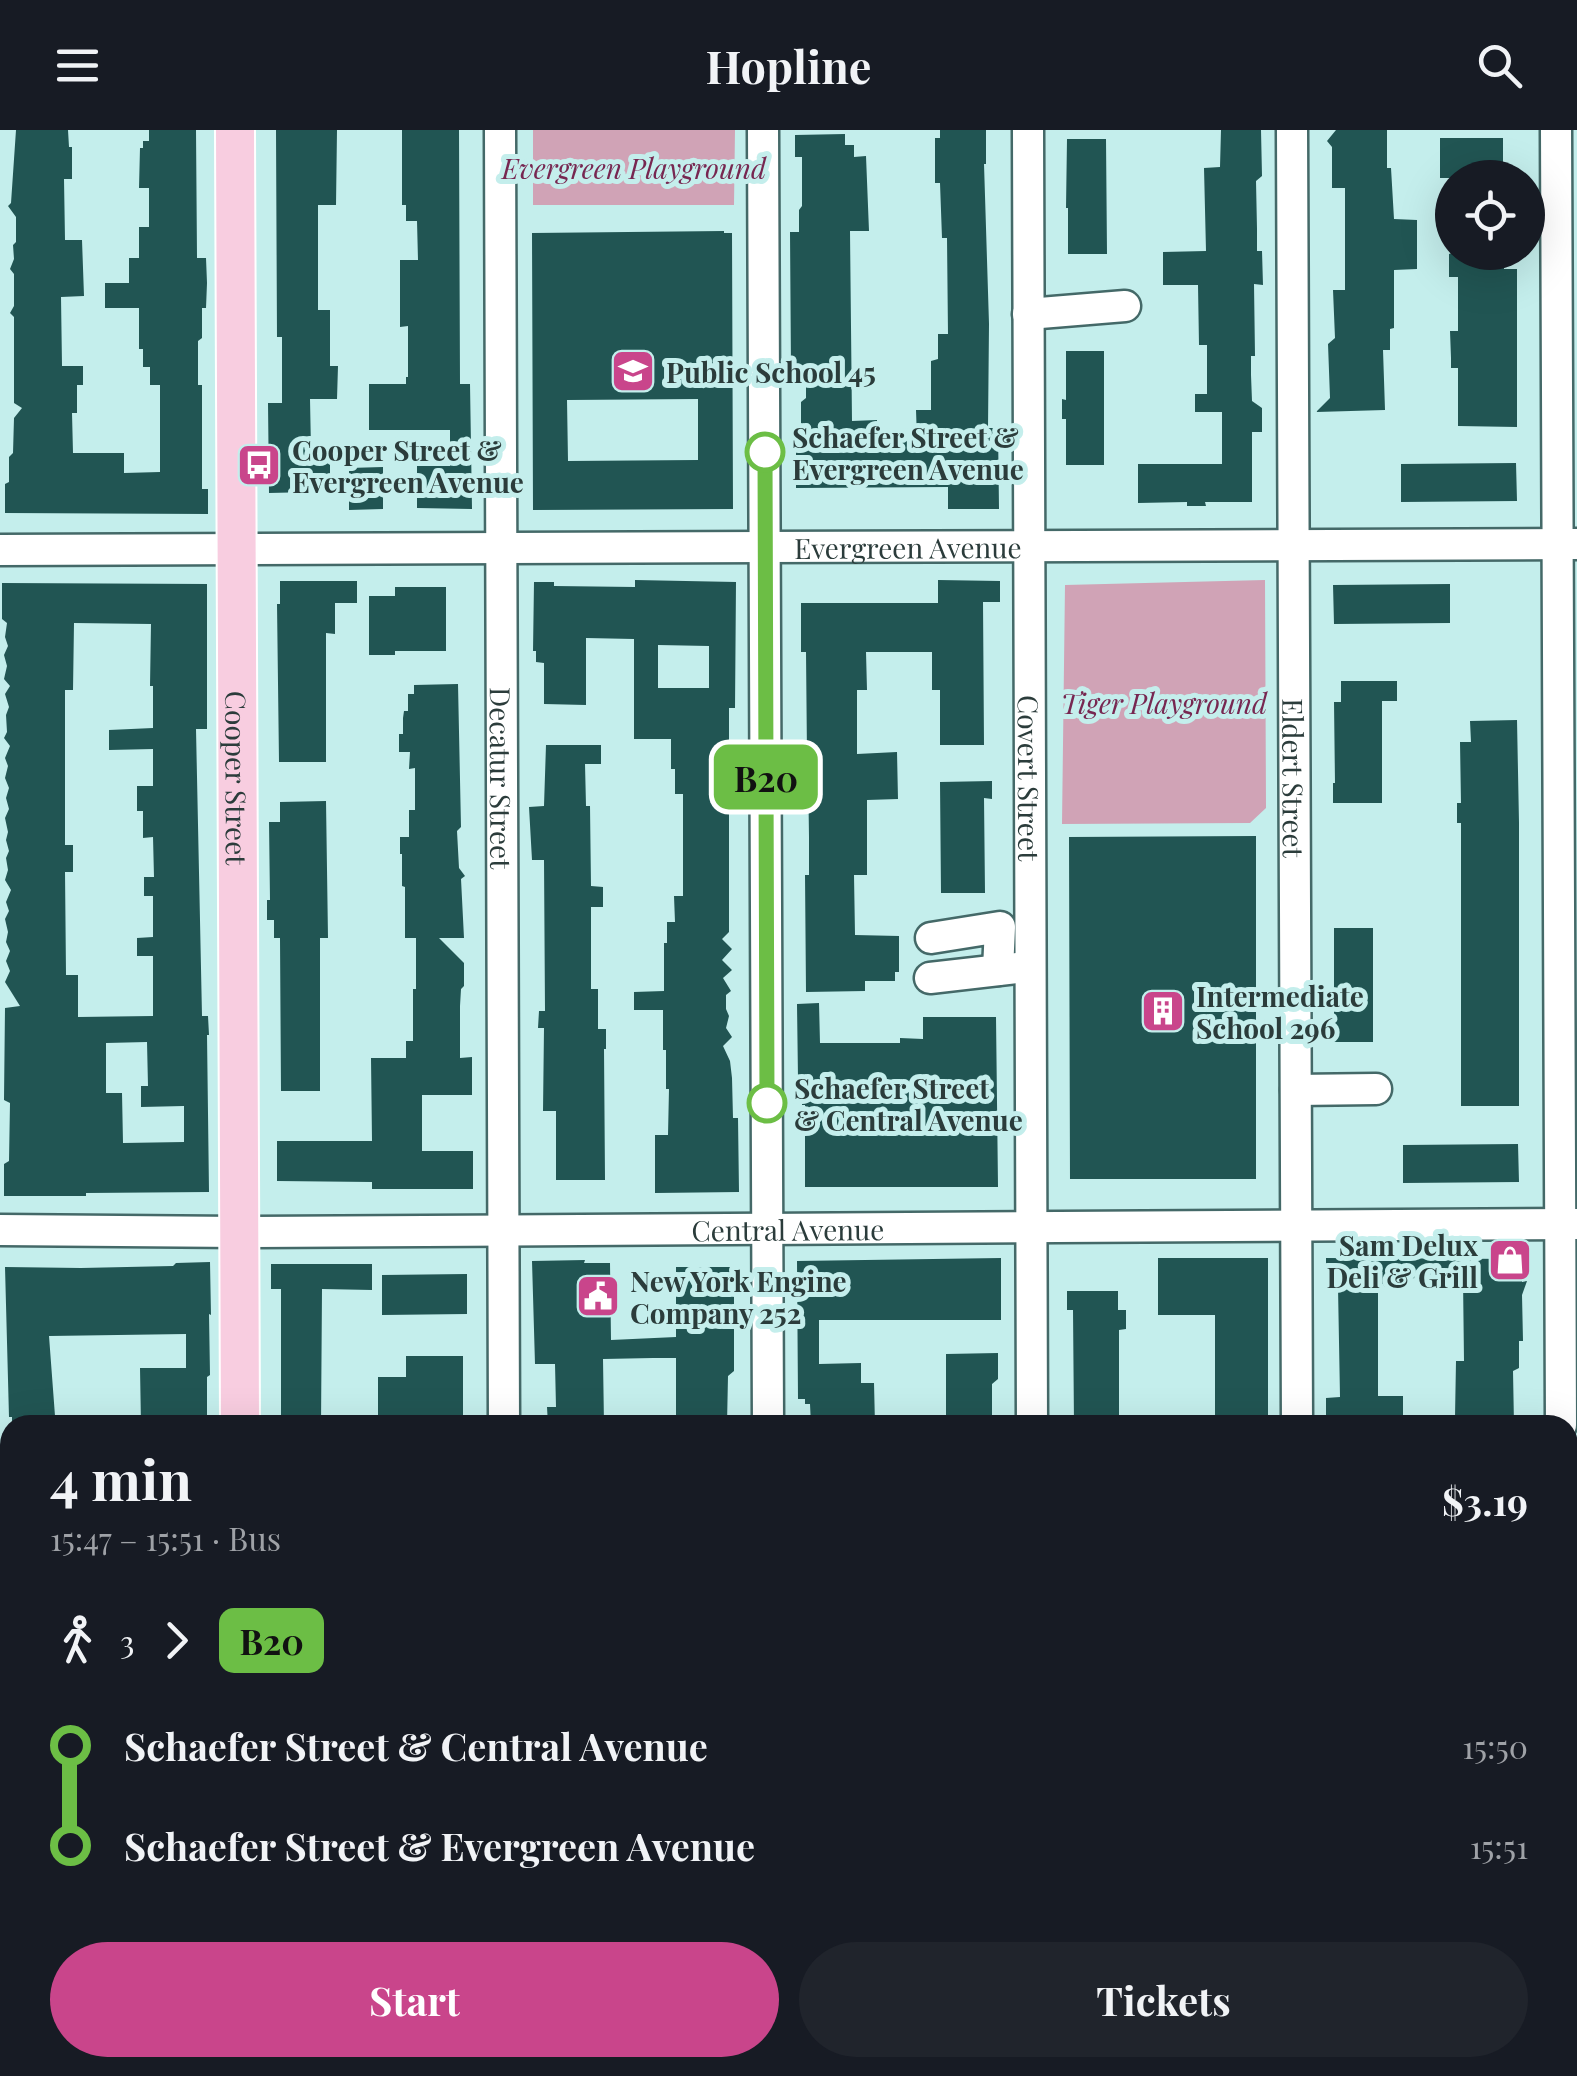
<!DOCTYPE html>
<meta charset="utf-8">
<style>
:root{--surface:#171b24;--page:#20242c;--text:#f1f3f6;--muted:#9ea1a6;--accent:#c9458b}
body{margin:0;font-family:"Playfair Display",serif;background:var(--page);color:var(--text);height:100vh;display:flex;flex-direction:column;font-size:38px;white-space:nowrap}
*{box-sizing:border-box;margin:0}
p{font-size:32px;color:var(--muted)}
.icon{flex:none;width:55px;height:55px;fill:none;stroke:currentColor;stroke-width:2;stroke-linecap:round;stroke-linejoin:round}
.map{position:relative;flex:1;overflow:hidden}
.panel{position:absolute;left:0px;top:1285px;width:1578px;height:662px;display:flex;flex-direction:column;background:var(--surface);border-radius:30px 30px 0 0;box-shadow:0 10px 40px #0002}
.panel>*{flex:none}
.badge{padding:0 20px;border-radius:15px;font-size:35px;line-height:65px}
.fabs{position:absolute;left:1435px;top:30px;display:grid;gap:20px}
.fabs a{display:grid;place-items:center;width:110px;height:110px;border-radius:50%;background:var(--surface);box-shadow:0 10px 40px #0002;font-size:50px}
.map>.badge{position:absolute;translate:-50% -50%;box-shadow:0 0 0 5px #fff}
.legs{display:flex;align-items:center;gap:15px;height:110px;padding:0 50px;font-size:32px}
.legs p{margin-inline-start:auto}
.overview{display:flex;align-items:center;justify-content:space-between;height:170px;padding:0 50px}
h1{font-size:55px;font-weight:700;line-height:75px}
.primary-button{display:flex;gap:20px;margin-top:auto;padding:20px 50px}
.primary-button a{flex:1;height:115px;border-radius:60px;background:var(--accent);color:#fff;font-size:40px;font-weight:700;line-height:115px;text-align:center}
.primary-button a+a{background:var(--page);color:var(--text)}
ul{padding:0 50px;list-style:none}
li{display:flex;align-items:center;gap:35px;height:100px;font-size:38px}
li i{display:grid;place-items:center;width:15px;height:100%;margin:0 12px;background:currentColor}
li i::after{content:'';width:25px;height:25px;margin:-12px;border:8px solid;border-radius:50%;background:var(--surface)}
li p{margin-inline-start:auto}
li:first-child i{background:linear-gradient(#0000 50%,currentColor 0)}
li:last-child i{background:linear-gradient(currentColor 50%,#0000 0)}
header{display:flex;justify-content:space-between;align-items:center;height:130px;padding:0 50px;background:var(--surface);font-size:45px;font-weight:700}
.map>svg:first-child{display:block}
.green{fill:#d0a3b6}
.building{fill:#215553;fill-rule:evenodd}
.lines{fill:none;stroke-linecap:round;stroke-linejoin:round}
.minor-casing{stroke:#446968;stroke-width:35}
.major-casing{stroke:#fff;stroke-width:42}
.minor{stroke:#fff;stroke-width:30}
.major{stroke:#f8cde0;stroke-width:38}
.line-1-casing{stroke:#fff;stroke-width:22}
.line-1{stroke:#6cbe45;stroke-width:15}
.stop-1-dot{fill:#fff;stroke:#6cbe45;stroke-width:5}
.labels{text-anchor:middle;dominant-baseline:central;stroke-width:10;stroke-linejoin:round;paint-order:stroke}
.park-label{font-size:28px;font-style:italic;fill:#772751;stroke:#c4eeec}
.poi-label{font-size:28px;font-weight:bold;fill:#2b3c3b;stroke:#c4eeec;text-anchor:start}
.stop-label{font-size:28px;font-weight:bold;fill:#2b3c3b;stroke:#c4eeec;text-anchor:start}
.street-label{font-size:28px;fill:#2b3c3b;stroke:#c4eeec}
</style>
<header><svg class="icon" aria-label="menu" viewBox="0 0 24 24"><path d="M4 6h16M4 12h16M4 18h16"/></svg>Hopline<svg class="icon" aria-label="search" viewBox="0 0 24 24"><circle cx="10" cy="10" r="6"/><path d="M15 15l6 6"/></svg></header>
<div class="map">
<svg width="1577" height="1946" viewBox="0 0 1577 1946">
<rect width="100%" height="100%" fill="#c4eeec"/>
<!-- green -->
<path class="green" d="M 533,0 L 735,0 L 734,75 L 533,75 Z
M 1265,450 L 1266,678 L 1250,693 L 1062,694 L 1065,455 Z"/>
<!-- building -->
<path class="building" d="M 16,0 L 68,0 L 69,17 L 72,17 L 72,49 L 64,49 L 65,110 L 82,110 L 84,166 L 61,167 L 62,236 L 83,236 L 83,255 L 77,255 L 77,283 L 72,283 L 73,323 L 124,323 L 124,343 L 160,342 L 160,255 L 150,255 L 150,237 L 143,237 L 143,219 L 139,219 L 139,178 L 105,178 L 105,153 L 129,153 L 129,128 L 139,128 L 139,97 L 149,97 L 149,58 L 139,58 L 140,18 L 143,18 L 143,11 L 149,11 L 149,0 L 196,0 L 197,128 L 206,128 L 207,153 L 206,178 L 202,178 L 202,208 L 198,211 L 198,255 L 202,255 L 202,359 L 208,359 L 208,384 L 5,383 L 5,354 L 9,352 L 9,327 L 13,323 L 14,288 L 22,278 L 14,273 L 14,187 L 10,183 L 14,176 L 14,144 L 10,139 L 14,129 L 13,115 L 16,112 L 16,87 L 8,76 L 11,73 Z
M 276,0 L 337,0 L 336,75 L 318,75 L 318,180 L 330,180 L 330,236 L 338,236 L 337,269 L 310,269 L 311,320 L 330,319 L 330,345 L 311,345 L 311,362 L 269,363 L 268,273 L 282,273 L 282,207 L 277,207 Z
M 402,0 L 459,0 L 460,254 L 470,254 L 472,379 L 417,378 L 417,336 L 450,336 L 450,300 L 369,300 L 369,254 L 406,254 L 406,247 L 408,247 L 408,196 L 400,197 L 400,130 L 418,130 L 417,91 L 406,91 L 406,75 L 402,75 Z
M 940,0 L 986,0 L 986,34 L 984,34 L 989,194 L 988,298 L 998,298 L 999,379 L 948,379 L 948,357 L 796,358 L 796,310 L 801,309 L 801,272 L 806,268 L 806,241 L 791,241 L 790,102 L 799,102 L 799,80 L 802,76 L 802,27 L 795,27 L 795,5 L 845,4 L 845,15 L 854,15 L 854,27 L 866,26 L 869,101 L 850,101 L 852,291 L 877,290 L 877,309 L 917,309 L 916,280 L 931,280 L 931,231 L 938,229 L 938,204 L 948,204 L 947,108 L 942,108 L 940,53 L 935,53 L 935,8 L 940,8 Z
M 1221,0 L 1261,0 L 1262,46 L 1256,51 L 1257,99 L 1257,121 L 1262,121 L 1263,155 L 1254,154 L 1255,226 L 1251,226 L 1251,245 L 1252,271 L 1262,278 L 1262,302 L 1252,302 L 1252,372 L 1205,372 L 1206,376 L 1187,376 L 1187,372 L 1138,373 L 1138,334 L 1222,334 L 1222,282 L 1195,282 L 1195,264 L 1207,264 L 1207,215 L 1199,215 L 1198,155 L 1163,155 L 1163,122 L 1206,121 L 1204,38 L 1220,37 Z
M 1336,0 L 1387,0 L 1387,38 L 1391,38 L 1394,89 L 1417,90 L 1417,139 L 1394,140 L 1394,198 L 1390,199 L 1390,220 L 1383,220 L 1385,280 L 1316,282 L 1330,268 L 1328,214 L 1335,208 L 1333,160 L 1345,160 L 1345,58 L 1332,58 L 1332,17 L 1327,11 Z
M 1440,8 L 1503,8 L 1503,48 L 1440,48 Z
M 1067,9 L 1106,9 L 1107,124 L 1068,124 L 1068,78 L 1066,78 Z
M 724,101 L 724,103 L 732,103 L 733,379 L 533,380 L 532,103 ZM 698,269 L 698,330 L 568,331 L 567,270 Z
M 1455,122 L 1504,122 L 1504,139 L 1517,139 L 1517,297 L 1458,296 L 1458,238 L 1451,238 L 1451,228 L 1450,201 L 1458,201 L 1458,147 L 1449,147 L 1449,124 Z
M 1066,221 L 1104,221 L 1104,335 L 1066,335 L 1066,289 L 1062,289 L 1062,269 L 1066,270 Z
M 1516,333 L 1517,371 L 1401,372 L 1401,334 Z
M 383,337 L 383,379 L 349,380 L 349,338 Z
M 635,450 L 736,452 L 735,578 L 729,578 L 729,802 L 722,809 L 732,819 L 722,830 L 732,840 L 723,848 L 731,861 L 726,865 L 726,879 L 729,886 L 726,898 L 732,907 L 723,916 L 730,931 L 732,948 L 733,988 L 738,988 L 739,1062 L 655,1063 L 655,1005 L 668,1005 L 669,959 L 666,959 L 666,920 L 663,920 L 663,880 L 634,880 L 634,862 L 664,861 L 664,813 L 667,813 L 667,792 L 675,792 L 674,766 L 683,766 L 683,664 L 675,664 L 675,639 L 671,639 L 671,609 L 634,609 L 634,509 L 586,508 L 586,575 L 544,574 L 544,533 L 536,532 L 536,521 L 533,521 L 534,452 L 554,452 L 554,456 L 635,457 ZM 658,515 L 709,516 L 709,558 L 658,558 Z
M 938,450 L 1000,451 L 1000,472 L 983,472 L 984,615 L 940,615 L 940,560 L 932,560 L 932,522 L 866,522 L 867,560 L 857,560 L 857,624 L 897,622 L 898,669 L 867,670 L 867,745 L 854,745 L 855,805 L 899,806 L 899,842 L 895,842 L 895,851 L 865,851 L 865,861 L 806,862 L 805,745 L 809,745 L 809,707 L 808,638 L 801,631 L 807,626 L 806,522 L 801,522 L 801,473 L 938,473 Z
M 280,451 L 357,451 L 357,473 L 335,473 L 335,504 L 326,503 L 326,632 L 279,632 L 277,474 L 280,474 Z
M 2,453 L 207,454 L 207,599 L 196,599 L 202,886 L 208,886 L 209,905 L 207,905 L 209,1062 L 86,1063 L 86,1066 L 4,1066 L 4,1034 L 9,1031 L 10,973 L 4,970 L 5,878 L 20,876 L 5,852 L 10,841 L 6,831 L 10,821 L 6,812 L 8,802 L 5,789 L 9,781 L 6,772 L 11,760 L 5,750 L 8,740 L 6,728 L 9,721 L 6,710 L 8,702 L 5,688 L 9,679 L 6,668 L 9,658 L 5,648 L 8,636 L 5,628 L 10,616 L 4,608 L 7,602 L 6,585 L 9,577 L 5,564 L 10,556 L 4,549 L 7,536 L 4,525 L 8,516 L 5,507 L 7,493 L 2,489 ZM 74,493 L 151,494 L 150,556 L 153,556 L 153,598 L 109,600 L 109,620 L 153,619 L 153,656 L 137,656 L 137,681 L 143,681 L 143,708 L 153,707 L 154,747 L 144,747 L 144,766 L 153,766 L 153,807 L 137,808 L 137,826 L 153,826 L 153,886 L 78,887 L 78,845 L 66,845 L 65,742 L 73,742 L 73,715 L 65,715 L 65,560 L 73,560 ZM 147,912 L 148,956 L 141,956 L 141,977 L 184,976 L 184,1012 L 123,1013 L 122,963 L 106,963 L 106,913 Z
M 1450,454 L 1450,493 L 1334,494 L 1333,455 Z
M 395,457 L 446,457 L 446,521 L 395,521 L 395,525 L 369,525 L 369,466 L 395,466 Z
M 1341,551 L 1397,551 L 1397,571 L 1382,571 L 1382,673 L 1333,673 L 1333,653 L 1335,653 L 1334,572 L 1341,572 Z
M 458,554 L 461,697 L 457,701 L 459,738 L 465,746 L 461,749 L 464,808 L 439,808 L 464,833 L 464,856 L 461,859 L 460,876 L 460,928 L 472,927 L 472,965 L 422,965 L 422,1021 L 473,1021 L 473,1059 L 372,1059 L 372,1052 L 277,1051 L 277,1011 L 372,1011 L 371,928 L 406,928 L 406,911 L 413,911 L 413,859 L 416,859 L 416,808 L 405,808 L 405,757 L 402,756 L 402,724 L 400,724 L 400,707 L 409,707 L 409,680 L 415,680 L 415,638 L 409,639 L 410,622 L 399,622 L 399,604 L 403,604 L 403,588 L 404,581 L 408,581 L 408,564 L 414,564 L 414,555 Z
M 1517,590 L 1519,693 L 1519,976 L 1461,976 L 1461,693 L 1457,693 L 1457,673 L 1461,673 L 1460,612 L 1471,612 L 1470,591 Z
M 546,615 L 601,615 L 601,634 L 585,634 L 586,676 L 590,676 L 591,756 L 603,757 L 603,777 L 591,777 L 591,859 L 598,859 L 598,899 L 606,899 L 606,919 L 604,919 L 605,1050 L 556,1050 L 556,981 L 543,981 L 544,898 L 538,898 L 539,881 L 545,881 L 544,730 L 532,730 L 529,677 L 544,676 Z
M 992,651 L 992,669 L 984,668 L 985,763 L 941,763 L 940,652 Z
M 326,671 L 328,808 L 320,808 L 320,961 L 281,961 L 280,808 L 274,808 L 274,790 L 267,790 L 267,770 L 270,770 L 269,692 L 280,692 L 280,672 Z
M 1256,706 L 1256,1049 L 1070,1049 L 1069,707 Z
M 1334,798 L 1373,798 L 1373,912 L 1334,912 Z
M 819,873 L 820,913 L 900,913 L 900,908 L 923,909 L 923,887 L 996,887 L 998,1057 L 805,1057 L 805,975 L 802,975 L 802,949 L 798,949 L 797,874 Z
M 1518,1014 L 1519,1052 L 1403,1053 L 1403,1015 Z
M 1001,1128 L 1001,1190 L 819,1190 L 819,1234 L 861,1233 L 861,1253 L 874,1253 L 875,1295 L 811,1295 L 810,1274 L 805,1274 L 805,1269 L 798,1269 L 797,1131 Z
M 1158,1128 L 1268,1128 L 1268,1295 L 1215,1295 L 1215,1185 L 1158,1185 Z
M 1326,1128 L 1522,1129 L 1522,1152 L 1527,1151 L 1522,1165 L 1523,1211 L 1519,1211 L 1519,1238 L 1513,1241 L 1514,1295 L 1469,1295 L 1469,1286 L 1455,1287 L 1456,1231 L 1464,1231 L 1463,1149 L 1404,1148 L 1404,1157 L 1378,1157 L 1378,1266 L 1403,1266 L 1403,1295 L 1326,1295 L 1326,1268 L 1340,1267 L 1338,1157 L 1326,1157 Z
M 585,1130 L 584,1133 L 610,1133 L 611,1210 L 676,1207 L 676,1137 L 734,1137 L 734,1241 L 728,1246 L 727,1294 L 676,1294 L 676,1228 L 653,1228 L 603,1229 L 604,1295 L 548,1295 L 547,1277 L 556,1277 L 555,1234 L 535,1234 L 532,1131 Z
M 210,1132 L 211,1185 L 209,1184 L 210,1245 L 207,1247 L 207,1295 L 141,1295 L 140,1238 L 186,1238 L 186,1204 L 49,1206 L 55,1286 L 45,1286 L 45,1295 L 12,1295 L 12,1287 L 9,1287 L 5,1137 L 81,1138 L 173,1136 L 176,1133 Z
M 271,1134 L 372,1134 L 372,1160 L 322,1159 L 321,1295 L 281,1295 L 281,1159 L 271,1159 Z
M 467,1144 L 467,1184 L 382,1185 L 382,1145 Z
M 1067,1161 L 1118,1161 L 1118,1180 L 1126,1180 L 1126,1199 L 1119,1200 L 1119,1295 L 1074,1295 L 1073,1180 L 1067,1180 Z
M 998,1223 L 998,1249 L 992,1254 L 992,1295 L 946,1295 L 946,1224 Z
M 406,1226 L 463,1226 L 463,1295 L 406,1295 L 406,1286 L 378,1285 L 378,1247 L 406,1247 Z"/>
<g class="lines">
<!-- minor casing -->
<g class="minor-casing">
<g id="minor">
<path id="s1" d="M 500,0 L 504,1295"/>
<path d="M 763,0 L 768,1295"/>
<path id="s2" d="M 1028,0 L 1032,1295"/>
<path id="s3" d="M 1292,0 L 1297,1295"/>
<path d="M 1556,0 L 1561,1295"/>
<path d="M 1028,184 L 1125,176"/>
<path id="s4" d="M 0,420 L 1577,414"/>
<path d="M 931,808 L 1000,797 L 998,840"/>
<path d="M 930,848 L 1018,838"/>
<path d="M 1296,960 L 1376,959"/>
<path id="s5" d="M 0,1100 L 240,1102 L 1577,1094"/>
<path d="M 1568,1775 L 1577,1775"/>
<path d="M 0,1780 L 10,1780"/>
<path d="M 507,1938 L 507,1946"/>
<path d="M 771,1938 L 771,1946"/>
<path d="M 1035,1938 L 1035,1946"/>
<path d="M 1299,1938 L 1299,1946"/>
<path d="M 1564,1938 L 1564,1946"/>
</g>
</g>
<!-- major casing -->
<g class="major-casing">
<g id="major">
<path id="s6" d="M 235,0 L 240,1295"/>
<path d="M 243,1938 L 243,1946"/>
</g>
</g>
<!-- minor -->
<use href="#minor" class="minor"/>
<!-- major -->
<use href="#major" class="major"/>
</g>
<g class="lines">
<!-- line-1 casing -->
<g class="line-1-casing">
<path id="line-1" d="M 765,322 L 767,973"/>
</g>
<!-- line-1 -->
<use href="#line-1" class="line-1"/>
</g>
<!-- icons -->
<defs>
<g id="school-square" transform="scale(2.25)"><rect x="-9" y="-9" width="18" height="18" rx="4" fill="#c9458b" stroke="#c4eeec"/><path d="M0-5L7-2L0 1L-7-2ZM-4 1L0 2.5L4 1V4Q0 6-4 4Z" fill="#fff"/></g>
<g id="bus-square" transform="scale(2.25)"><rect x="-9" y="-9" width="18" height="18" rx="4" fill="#c9458b" stroke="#c4eeec"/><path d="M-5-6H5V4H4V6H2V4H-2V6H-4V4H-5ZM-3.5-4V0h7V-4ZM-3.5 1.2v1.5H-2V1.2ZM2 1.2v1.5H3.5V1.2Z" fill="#fff"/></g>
<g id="building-square" transform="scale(2.25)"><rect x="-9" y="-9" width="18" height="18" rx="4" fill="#c9458b" stroke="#c4eeec"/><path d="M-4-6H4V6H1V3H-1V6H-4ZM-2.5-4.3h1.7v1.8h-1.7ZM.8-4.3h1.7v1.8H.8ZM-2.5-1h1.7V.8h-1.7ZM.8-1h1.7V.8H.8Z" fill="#fff"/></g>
<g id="shop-square" transform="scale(2.25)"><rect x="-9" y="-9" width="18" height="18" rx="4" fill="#c9458b" stroke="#c4eeec"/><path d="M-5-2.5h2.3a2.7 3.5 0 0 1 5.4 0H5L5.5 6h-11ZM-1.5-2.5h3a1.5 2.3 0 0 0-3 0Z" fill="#fff"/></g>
<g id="civic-square" transform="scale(2.25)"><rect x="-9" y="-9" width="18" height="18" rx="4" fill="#c9458b" stroke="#c4eeec"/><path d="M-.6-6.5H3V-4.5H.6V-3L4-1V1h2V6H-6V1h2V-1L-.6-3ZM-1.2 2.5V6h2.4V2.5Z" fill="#fff"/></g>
</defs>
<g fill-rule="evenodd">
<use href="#school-square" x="633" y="241"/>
<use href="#bus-square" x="259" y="335"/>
<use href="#building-square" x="1163" y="881"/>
<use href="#shop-square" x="1510" y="1130"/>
<use href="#civic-square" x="598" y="1166"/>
</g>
<!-- markers -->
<g class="stop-1-dot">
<circle cx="765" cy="322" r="18"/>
<circle cx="767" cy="973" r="18"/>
</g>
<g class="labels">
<!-- park labels -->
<g class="park-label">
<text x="634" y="37">Evergreen Playground</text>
<text x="1164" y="572">Tiger Playground</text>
</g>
<!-- poi labels -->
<g class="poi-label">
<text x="666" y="241">Public School 45</text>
<text x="292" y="319">Cooper Street &amp;<tspan x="292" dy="32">Evergreen Avenue</tspan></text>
<text x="1196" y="865">Intermediate<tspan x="1196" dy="32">School 296</tspan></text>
<text x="1478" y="1114" text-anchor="end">Sam Delux<tspan x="1478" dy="32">Deli &amp; Grill</tspan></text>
<text x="630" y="1150">New York Engine<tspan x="630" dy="32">Company 252</tspan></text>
</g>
<!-- stop labels -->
<g class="stop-label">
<text x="792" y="306">Schaefer Street &amp;<tspan x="792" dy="32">Evergreen Avenue</tspan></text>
<text x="794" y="957">Schaefer Street<tspan x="794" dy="32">&amp; Central Avenue</tspan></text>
</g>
<!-- street labels -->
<g class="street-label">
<text stroke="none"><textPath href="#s4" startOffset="908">Evergreen Avenue</textPath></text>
<text stroke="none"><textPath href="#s6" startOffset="648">Cooper Street</textPath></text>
<text stroke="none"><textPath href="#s1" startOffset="648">Decatur Street</textPath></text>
<text stroke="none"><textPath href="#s2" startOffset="648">Covert Street</textPath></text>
<text stroke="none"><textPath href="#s3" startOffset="648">Eldert Street</textPath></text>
<text stroke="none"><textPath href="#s5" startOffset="788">Central Avenue</textPath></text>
</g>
</g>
</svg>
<div class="fabs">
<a><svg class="icon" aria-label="locate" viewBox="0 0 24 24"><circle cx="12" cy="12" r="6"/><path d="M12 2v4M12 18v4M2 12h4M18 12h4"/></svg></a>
</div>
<b class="badge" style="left:766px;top:647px;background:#6cbe45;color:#111">B20</b>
<section class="panel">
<div class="overview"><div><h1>4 min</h1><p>15:47 – 15:51 · Bus</p></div><b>$3.19</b></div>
<div class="legs"><svg class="icon" aria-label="walk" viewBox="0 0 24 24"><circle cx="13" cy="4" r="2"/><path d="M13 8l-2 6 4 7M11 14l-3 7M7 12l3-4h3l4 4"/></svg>3<svg class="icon" aria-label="forward" viewBox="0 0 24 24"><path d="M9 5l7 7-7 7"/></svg><b class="badge" style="background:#6cbe45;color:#111">B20</b></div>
<ul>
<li><i style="color:#6cbe45"></i><b>Schaefer Street &amp; Central Avenue</b><p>15:50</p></li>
<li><i style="color:#6cbe45"></i><b>Schaefer Street &amp; Evergreen Avenue</b><p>15:51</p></li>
</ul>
<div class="primary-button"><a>Start</a><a>Tickets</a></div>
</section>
</div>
